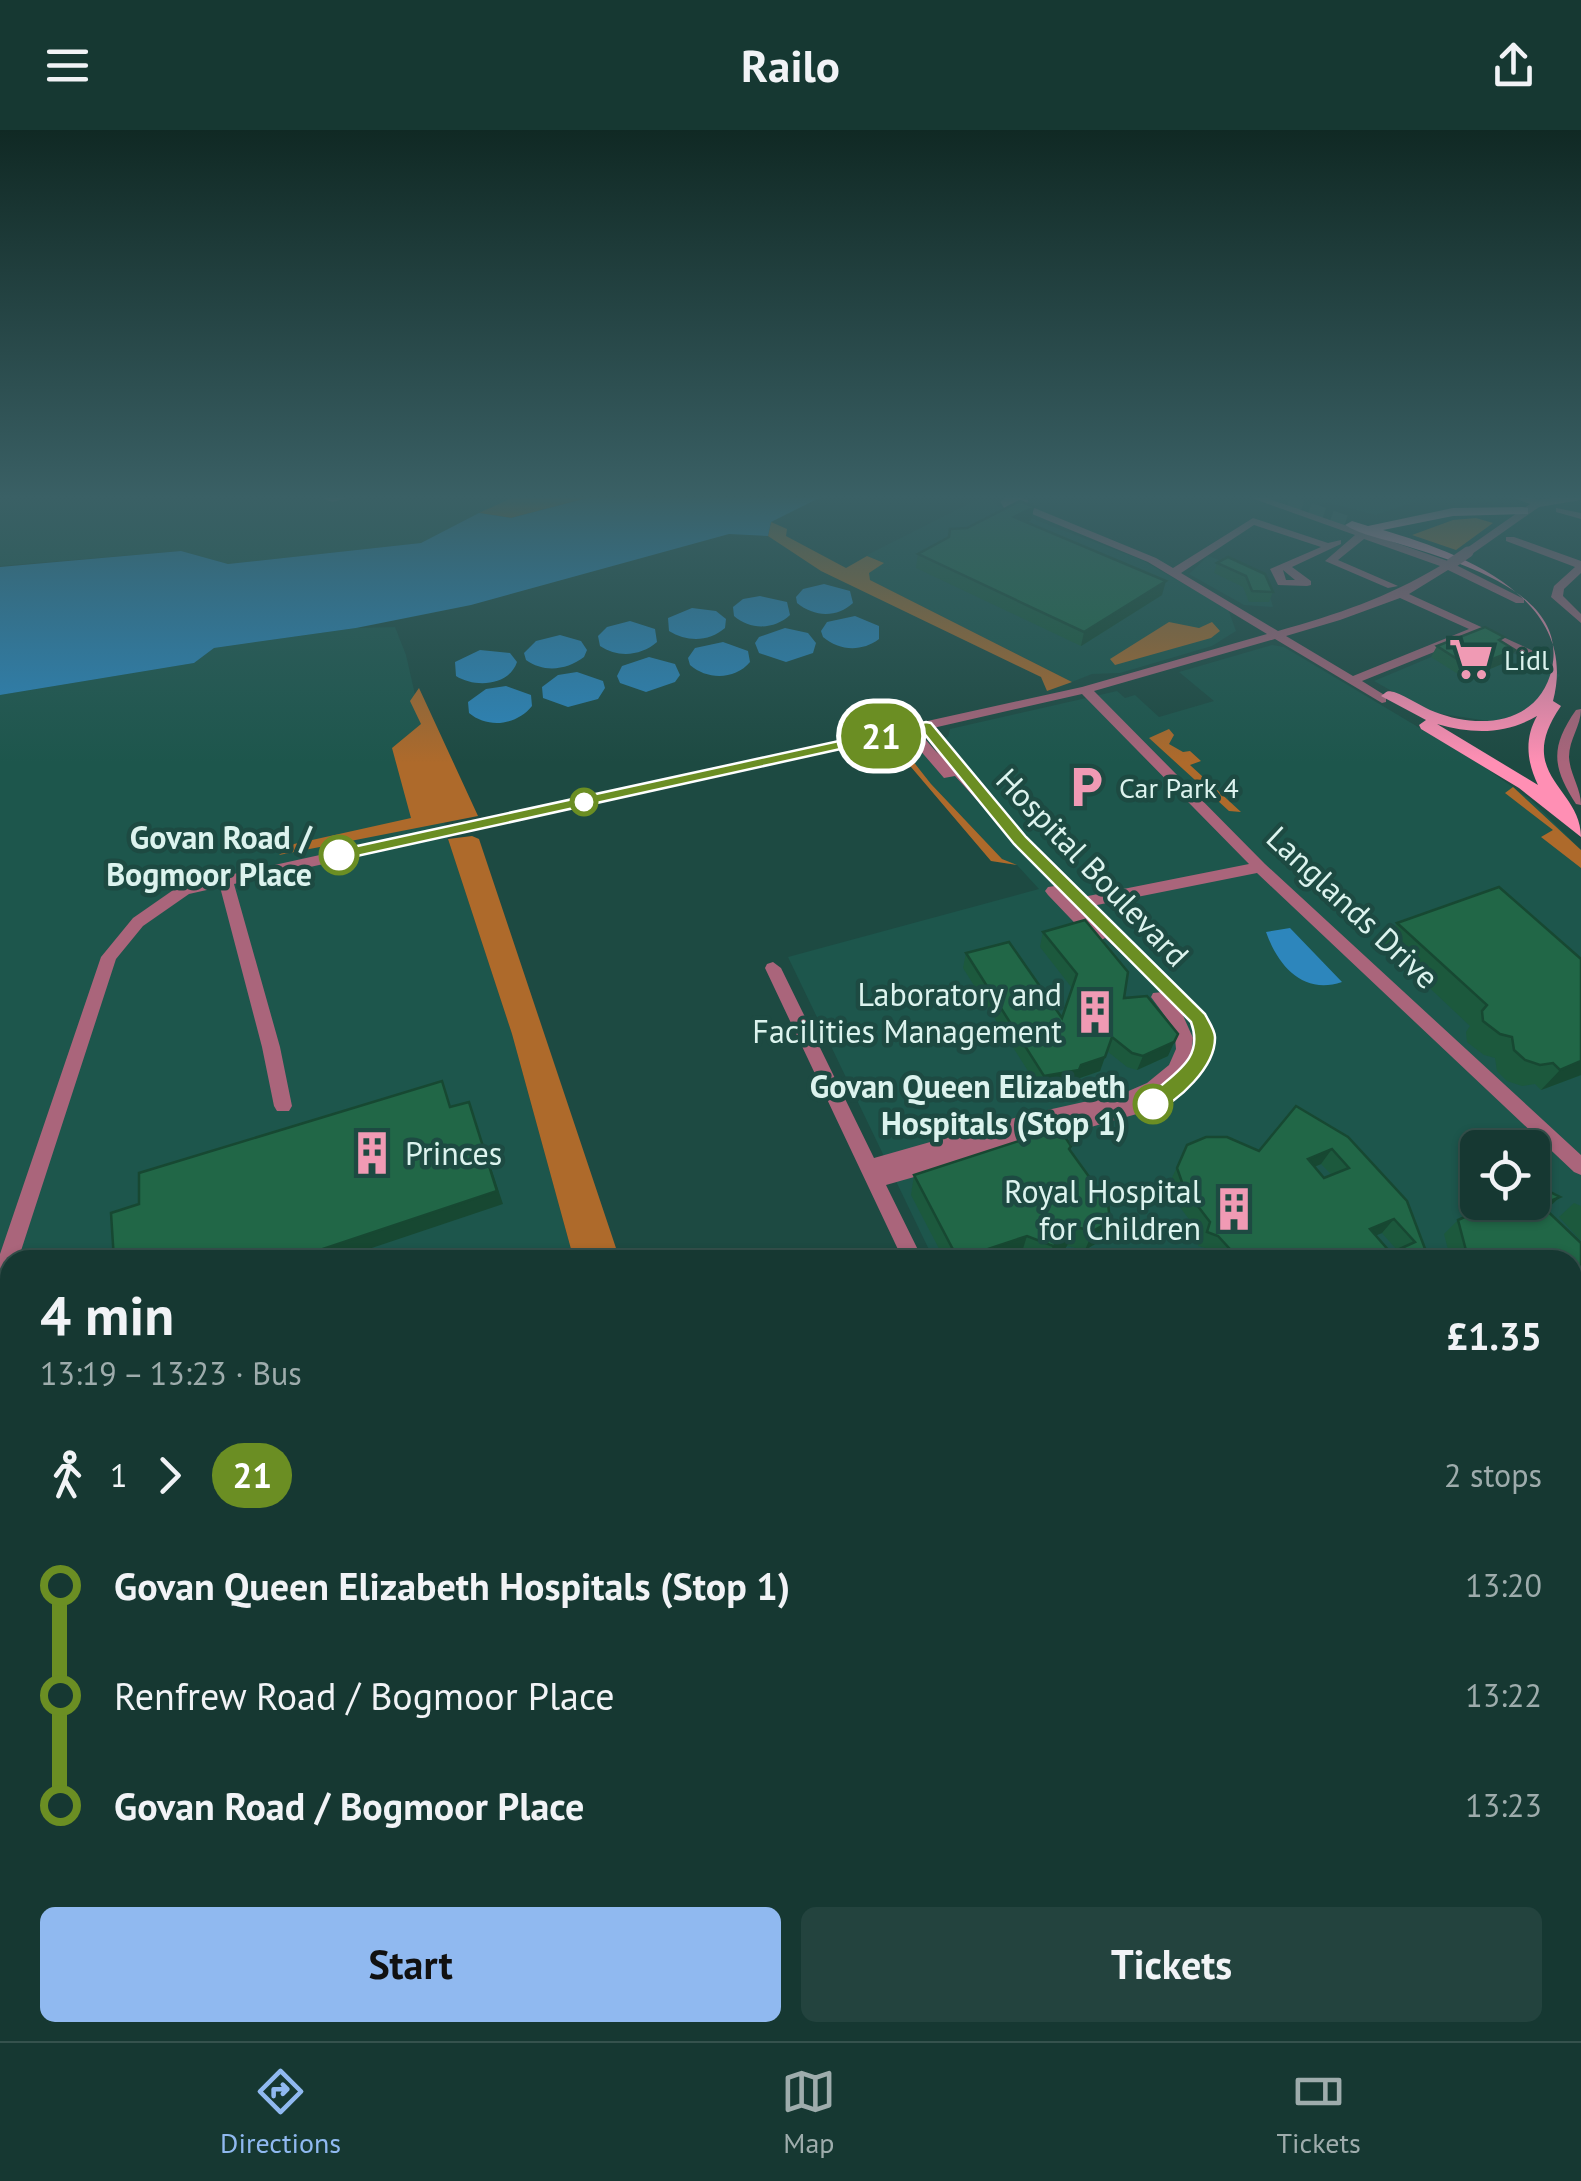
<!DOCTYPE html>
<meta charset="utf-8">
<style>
:root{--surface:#163832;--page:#23433e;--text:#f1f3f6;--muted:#9eacac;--line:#35524d;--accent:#90b9f0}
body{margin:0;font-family:"PT Sans",sans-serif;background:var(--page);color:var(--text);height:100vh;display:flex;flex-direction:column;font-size:38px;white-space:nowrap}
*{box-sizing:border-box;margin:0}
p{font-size:32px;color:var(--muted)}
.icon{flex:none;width:55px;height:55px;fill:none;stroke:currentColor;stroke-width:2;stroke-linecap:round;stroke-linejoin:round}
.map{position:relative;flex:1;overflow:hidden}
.details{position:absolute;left:0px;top:1120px;width:1582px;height:792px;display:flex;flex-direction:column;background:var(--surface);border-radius:30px 30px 0 0;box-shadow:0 2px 8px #0004,0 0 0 2px var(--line)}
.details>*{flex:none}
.badge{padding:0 20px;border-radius:32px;font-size:35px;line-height:65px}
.tools{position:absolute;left:1460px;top:1000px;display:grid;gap:20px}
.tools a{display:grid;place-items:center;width:90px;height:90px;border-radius:15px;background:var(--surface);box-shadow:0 2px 8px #0004,0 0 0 2px var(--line);font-size:50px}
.map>.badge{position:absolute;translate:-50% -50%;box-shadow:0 0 0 5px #fff}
.legs{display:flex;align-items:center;gap:15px;height:110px;padding:0 40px;font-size:32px}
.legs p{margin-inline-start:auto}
.headline{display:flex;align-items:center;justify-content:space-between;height:170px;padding:0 40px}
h1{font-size:55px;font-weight:600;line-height:75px}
.button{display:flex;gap:20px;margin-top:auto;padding:20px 40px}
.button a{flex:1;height:115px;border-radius:15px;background:var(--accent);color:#111;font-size:40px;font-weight:600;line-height:115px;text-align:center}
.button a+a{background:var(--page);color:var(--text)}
ul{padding:0 40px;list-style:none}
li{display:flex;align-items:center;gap:35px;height:110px;font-size:38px}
li i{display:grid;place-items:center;width:15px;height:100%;margin:0 12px;background:currentColor}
li i::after{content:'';width:25px;height:25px;margin:-12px;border:8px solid;border-radius:50%;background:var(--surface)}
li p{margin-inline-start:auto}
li:first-child i{background:linear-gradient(#0000 50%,currentColor 0)}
li:last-child i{background:linear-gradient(currentColor 50%,#0000 0)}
header{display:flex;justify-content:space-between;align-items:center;height:130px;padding:0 40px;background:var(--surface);font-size:45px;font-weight:600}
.tabs{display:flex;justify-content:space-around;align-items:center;height:140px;border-top:2px solid var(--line);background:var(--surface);font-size:28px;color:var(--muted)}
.tabs a{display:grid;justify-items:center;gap:5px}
.tabs .selected{color:var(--accent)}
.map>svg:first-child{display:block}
.built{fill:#1d564c;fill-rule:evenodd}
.green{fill:#9a5a19}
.forest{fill:#ae6a2b}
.water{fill:#2d86bc}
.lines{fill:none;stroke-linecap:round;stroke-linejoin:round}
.major-tunnel{stroke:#3a635c;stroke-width:15;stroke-dasharray:15 8;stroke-linecap:butt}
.minor{fill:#aa657b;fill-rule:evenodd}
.major{fill:#ff8fb4;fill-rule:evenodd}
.minor-bridge{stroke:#aa657b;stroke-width:11}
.wall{fill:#1c593d;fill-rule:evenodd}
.shaded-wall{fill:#174832}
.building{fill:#216747;stroke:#174832;stroke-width:2.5;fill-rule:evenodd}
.line-1{fill:#6b8e23;stroke:#fff;stroke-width:2.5}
.stop-1-dot{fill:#fff;stroke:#6b8e23;stroke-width:5}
.labels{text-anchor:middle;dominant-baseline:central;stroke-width:9;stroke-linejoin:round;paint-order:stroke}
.far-poi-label{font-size:28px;fill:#dcf3ee;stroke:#1d4a42;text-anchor:start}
.stop-label{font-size:32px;font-weight:bold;fill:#dcf3ee;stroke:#1d4a42;text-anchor:end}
.street-label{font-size:32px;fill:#dcf3ee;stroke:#1d4a42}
.poi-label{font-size:32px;fill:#dcf3ee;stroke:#1d4a42;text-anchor:end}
</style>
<header><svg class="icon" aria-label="menu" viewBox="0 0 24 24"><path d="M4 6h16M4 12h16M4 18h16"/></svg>Railo<svg class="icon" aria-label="share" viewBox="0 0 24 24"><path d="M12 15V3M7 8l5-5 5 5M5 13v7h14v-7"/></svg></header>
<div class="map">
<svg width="1581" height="1911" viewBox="0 0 1581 1911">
<rect width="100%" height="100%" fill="#1d4a42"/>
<!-- built -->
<path class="built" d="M 0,365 L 518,365 L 421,413 L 228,434 L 181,421 L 0,436 Z
M 986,365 L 996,375 L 1142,430 L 1228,479 L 1236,501 L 1212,516 L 1120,543 L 1092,544 L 1072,552 L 870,450 L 868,443 L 883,433 L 867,426 L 869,424 Z
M 1260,365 L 1434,365 L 1376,385 L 1326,372 L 1309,382 Z
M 1208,426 L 1264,447 L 1273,477 L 1244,475 L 1189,444 Z
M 395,497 L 406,525 L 448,709 L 512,904 L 574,1130 L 10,1130 L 10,1902 L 720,1902 L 721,1911 L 0,1911 L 0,565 L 194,533 L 214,518 L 356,498 Z
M 1479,507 L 1560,545 L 1527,581 L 1495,592 L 1429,582 L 1374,551 Z
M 1272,515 L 1284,517 L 1480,634 L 1531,670 L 1581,720 L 1581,1417 L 1573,1425 L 1572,1130 L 934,1130 L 788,827 L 1039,759 L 1017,735 L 991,731 L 894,617 L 948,607 L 950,599 L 1117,561 L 1125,568 L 1135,565 L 1159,587 L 1214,571 L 1179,542 ZM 1478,1018 L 1532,1018 L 1532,1072 L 1478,1072 Z"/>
<!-- green -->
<path class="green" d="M 518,365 L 599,365 L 511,388 L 479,383 Z"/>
<!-- forest -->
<path class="forest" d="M 1476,388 L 1493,393 L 1456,420 L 1412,405 L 1453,390 Z
M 771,392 L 787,399 L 786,406 L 846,438 L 867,426 L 884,433 L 869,443 L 870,450 L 1072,552 L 1047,561 L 1041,547 L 821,441 L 768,406 Z
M 1169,492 L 1199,498 L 1212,492 L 1220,501 L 1211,508 L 1115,535 L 1110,529 Z
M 419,558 L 478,686 L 279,725 L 294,714 L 411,688 L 392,618 L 421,594 L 410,571 Z
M 1169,599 L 1174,605 L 1169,614 L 1183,622 L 1190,621 L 1201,631 L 1190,635 L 1241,682 L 1229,681 L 1149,608 Z
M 901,616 L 931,654 L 1002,729 L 1017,735 L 991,731 L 894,617 Z
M 1513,657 L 1581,720 L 1581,738 L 1541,707 L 1553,700 L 1505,663 Z
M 472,706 L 479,709 L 620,1130 L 574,1130 L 512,904 L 448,709 Z
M 1052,1903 L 1243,1902 L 1247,1911 L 1033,1911 Z"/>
<!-- water -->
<path class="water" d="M 599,365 L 825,365 L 771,392 L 768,406 L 729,404 L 471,475 L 356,498 L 214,518 L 194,533 L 0,565 L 0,437 L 181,421 L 228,434 L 421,413 L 479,383 L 511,388 Z
M 824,454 L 850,461 L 853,473 C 837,488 814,487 797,473 L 796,467 L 803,459 Z
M 760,466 L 787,472 L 790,485 C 774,500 750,500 734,486 L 733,477 L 743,469 Z
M 692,478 L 716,481 L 726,489 L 725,498 C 709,512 687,512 669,501 L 668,488 Z
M 855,486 L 879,496 L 879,509 C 862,522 839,521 823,507 L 821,501 L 827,492 Z
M 630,491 L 655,499 L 657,512 C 641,526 618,528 600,516 L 598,506 L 607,497 Z
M 785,498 L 808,503 L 816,513 L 813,523 L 786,532 L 759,523 L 755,513 L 759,507 Z
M 560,505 L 581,511 L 587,520 L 584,527 C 567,540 544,543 526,530 L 524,523 L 536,511 Z
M 723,512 L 748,521 L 750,532 C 735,550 707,550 690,535 L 688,528 L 695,518 Z
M 480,520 L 510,523 L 517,532 C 509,556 475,558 456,546 L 455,532 Z
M 649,527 L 675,534 L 680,545 L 675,552 L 646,562 L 620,553 L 617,546 L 622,536 Z
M 577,542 L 603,551 L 605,558 L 598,569 L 568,577 L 543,568 L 542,557 L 558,545 Z
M 506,556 L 531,565 L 532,576 C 517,595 488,599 469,583 L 468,572 L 486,559 Z
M 1290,798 L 1342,852 C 1303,865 1278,836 1266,802 Z"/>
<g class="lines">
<!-- major-tunnel -->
<path class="major-tunnel" d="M 1266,365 L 1352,395"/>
<!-- minor -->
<path class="minor" d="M 316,365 L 359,365 L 332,372 Z
M 1012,365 L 1028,370 L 1027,375 L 1156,428 L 1173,438 L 1253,388 L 1328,413 L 1341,410 L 1341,414 L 1292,437 L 1311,451 L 1311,455 L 1307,456 L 1278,455 L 1270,439 L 1321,417 L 1254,395 L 1181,443 L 1278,501 C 1338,484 1386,468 1440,436 L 1364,409 L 1338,430 L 1398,456 L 1388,458 L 1325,431 L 1355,405 L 1243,365 L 1258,365 L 1448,431 L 1456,431 L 1456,435 L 1524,469 L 1524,473 L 1516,473 L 1448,440 L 1409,464 L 1540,524 L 1530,527 L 1479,504 L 1362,551 L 1386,566 L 1386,572 L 1382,573 L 1275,509 L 1094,561 L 1265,734 L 1581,1025 L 1581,1045 L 1574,1042 L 1257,743 L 1092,776 C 1133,818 1187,854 1214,907 C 1208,936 1190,960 1165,976 L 886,1055 L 923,1130 L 903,1130 L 765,838 L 767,834 L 773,832 L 781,838 L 874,1028 L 1025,985 L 1124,963 L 1147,953 L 1169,935 L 1176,919 L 1174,898 L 1151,867 L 1153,863 L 1163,862 L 1105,808 L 1098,812 L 1092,811 L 1048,765 L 1045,761 L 1048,757 L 1055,756 L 955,646 L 944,648 L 906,604 L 234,754 L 280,917 L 292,976 L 289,981 L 277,981 L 274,976 L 262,917 L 220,757 L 189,764 L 143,796 L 116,829 L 18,1130 L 10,1130 L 10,1153 L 7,1159 L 0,1162 L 0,1124 L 101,827 L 133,788 L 179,756 L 1082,557 L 1267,504 L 1148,432 L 1020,379 L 1004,378 L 1000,371 ZM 1283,440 L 1295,450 L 1286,450 ZM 1400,468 L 1469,499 L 1353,546 L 1286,506 L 1340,490 ZM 1082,564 L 1249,734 L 1083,767 L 995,676 L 933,598 ZM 921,600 L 939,625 L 918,601 ZM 1181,881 C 1188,889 1193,898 1198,907 L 1191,926 L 1193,908 Z
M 1505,365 L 1521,365 L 1538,370 L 1581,365 L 1581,370 L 1539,377 L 1472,424 L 1464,424 L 1464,420 L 1530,374 Z
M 1556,378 L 1581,383 L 1581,389 L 1556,382 Z
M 1506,407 L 1514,407 L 1581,431 L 1581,443 L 1564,459 L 1563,466 L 1581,484 L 1581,493 L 1551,467 L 1554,456 L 1575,437 L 1506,411 Z
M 1581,579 C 1581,596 1569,609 1569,627 C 1570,645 1581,658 1581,675 L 1576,674 C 1552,637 1550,617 1576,580 Z
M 1581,1379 L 1581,1406 L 1572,1409 L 1572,1383 Z
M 10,1400 L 10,1424 L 0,1426 L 0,1402 Z
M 1581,1560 L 1581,1586 L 1572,1589 L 1572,1564 Z
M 1572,1742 L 1581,1746 L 1581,1778 L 1572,1774 Z
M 359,1902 L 389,1902 L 389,1911 L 359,1911 Z
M 1264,1902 L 1294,1902 L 1298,1911 L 1268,1911 Z
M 1414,1902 L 1448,1902 L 1444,1911 L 1410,1911 Z
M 1479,1902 L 1512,1902 L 1516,1911 L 1483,1911 Z"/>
<!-- major -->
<path class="major" d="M 1523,377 L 1528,378 L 1528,384 L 1453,386 L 1383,400 C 1454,421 1581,465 1553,571 L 1561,576 C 1513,645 1581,657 1581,707 L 1519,658 L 1421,599 L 1419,595 L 1426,590 L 1381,566 C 1387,562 1386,560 1394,562 C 1408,567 1422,577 1435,582 C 1481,600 1540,594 1552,538 C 1568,462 1457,432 1403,415 C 1384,409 1361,405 1345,395 L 1352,391 L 1368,396 L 1453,378 ZM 1537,586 C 1524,609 1527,632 1538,655 L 1437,594 C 1472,604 1505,605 1537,586 Z"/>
<!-- minor-bridge -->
<path class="minor-bridge" d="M 1452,433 L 1468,422"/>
</g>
<!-- wall -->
<path class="wall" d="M 1482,365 L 1503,365 L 1495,374 L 1479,371 Z
M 1034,377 L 1031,390 L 1027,393 L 1162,465 L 1081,516 L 916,438 L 918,424 L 967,398 Z
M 1217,433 L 1265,444 L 1273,462 L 1269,472 L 1249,472 L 1243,457 L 1214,443 Z
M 1502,511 L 1515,520 L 1509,531 L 1466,549 L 1431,527 L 1437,516 Z
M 1397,793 L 1581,829 L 1581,945 L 1541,960 L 1535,954 L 1522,956 L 1507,951 L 1497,941 L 1495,928 L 1484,925 L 1467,912 L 1466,902 L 1470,896 L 1384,815 Z
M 1043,802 L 1124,868 L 1168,926 L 1137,940 L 1127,937 L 1107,921 L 1100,941 L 1077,949 L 1074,954 L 1040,960 L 963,838 L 966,823 L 1062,888 L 1072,858 L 1040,817 Z
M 1296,976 L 1427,1124 L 1450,1127 L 1444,1104 L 1458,1090 L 1546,1080 L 1581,1113 L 1581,1304 L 1572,1308 L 1572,1130 L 1219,1130 L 1209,1119 L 1198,1116 L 1201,1105 L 1176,1072 L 1170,1052 L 1187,1015 L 1259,1021 ZM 1321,1034 L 1332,1045 L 1324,1048 L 1314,1037 ZM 1382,1103 L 1397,1120 L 1391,1123 L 1375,1105 Z
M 1071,1016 L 1070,1020 L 1110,1091 L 1102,1110 L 1085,1120 L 1067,1116 L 1056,1130 L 1035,1130 L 1021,1125 L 1005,1130 L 945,1130 L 911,1065 L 914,1045 Z
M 1574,1073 L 1581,1076 L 1581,1111 L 1559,1087 Z"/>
<!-- shaded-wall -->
<path class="shaded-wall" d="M 1034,377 L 1031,390 L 1012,401 L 1014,387 Z
M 1166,451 L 1162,465 L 1081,516 L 1084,502 Z
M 1515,520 L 1509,531 L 1466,549 L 1471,538 Z
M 1178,904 L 1168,926 L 1137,940 L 1143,926 Z
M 1105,927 L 1100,941 L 1077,949 L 1074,954 L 1040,960 L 1044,946 Z
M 1581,931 L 1581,945 L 1541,960 L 1560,940 Z
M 469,972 L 503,1074 L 336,1130 L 290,1130 Z
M 1332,1019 L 1321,1034 L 1298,1044 L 1308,1029 Z
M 1560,1067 L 1545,1081 L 1541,1075 Z
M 1394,1089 L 1382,1103 L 1358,1113 L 1370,1099 Z
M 1110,1091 L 1102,1110 L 1085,1120 L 1093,1101 Z
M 1075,1097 L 1067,1116 L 1056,1130 L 1047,1130 L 1053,1116 Z
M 1027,1106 L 1021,1125 L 1005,1130 L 958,1130 Z"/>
<!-- building -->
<path class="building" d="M 1020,371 L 1034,377 L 1014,387 L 1166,451 L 1084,502 L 918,424 L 949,407 L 950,399 L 967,398 Z
M 1228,427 L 1265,444 L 1273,462 L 1252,461 L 1246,446 L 1217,433 Z
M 1485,497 L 1504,507 L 1499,510 L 1515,520 L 1471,538 L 1437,516 Z
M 1499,757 L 1581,829 L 1581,931 L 1560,940 L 1553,933 L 1540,935 L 1525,930 L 1514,920 L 1512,907 L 1500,904 L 1483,891 L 1482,881 L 1487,875 L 1397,793 Z
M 1085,790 L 1128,842 L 1124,868 L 1147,866 L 1178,904 L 1174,912 L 1143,926 L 1132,923 L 1112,907 L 1105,927 L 1081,935 L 1079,940 L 1044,946 L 966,823 L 1009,812 L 1062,888 L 1077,844 L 1043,802 Z
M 442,951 L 450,977 L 469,972 L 497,1061 L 290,1130 L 114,1130 L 111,1083 L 139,1074 L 139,1043 Z
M 1296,976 L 1348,1007 L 1407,1071 L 1427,1124 L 1468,1128 L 1458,1090 L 1497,1072 L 1532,1072 L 1532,1056 L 1536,1055 L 1560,1067 L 1541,1075 L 1581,1113 L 1581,1302 L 1572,1306 L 1572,1130 L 1240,1130 L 1218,1106 L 1207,1102 L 1210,1092 L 1184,1058 L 1177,1038 L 1187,1015 L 1206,1007 L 1227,1007 L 1259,1021 ZM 1332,1019 L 1349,1038 L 1324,1048 L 1308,1029 ZM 1394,1089 L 1415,1112 L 1391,1123 L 1370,1099 Z
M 1059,998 L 1071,1016 L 1069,1019 L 1108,1073 L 1110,1091 L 1093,1101 L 1075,1097 L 1063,1111 L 1053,1116 L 1027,1106 L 958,1129 L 914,1045 Z"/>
<!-- sky -->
<linearGradient id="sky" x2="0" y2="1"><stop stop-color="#102924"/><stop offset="0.58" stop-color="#3a6065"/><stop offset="1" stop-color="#3a6065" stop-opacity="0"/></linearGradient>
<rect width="1581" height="633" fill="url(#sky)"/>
<!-- line-1 -->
<path class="line-1" d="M 926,592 L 931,593 L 1026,707 L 1205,884 C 1208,890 1215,900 1215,907 C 1216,937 1178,972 1153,982 L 1143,974 C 1162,947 1207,935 1191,892 L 1014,714 L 922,601 L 339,730 L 331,725 L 339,720 Z"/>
<!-- icons -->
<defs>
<g id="supermarket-bare" transform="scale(3.45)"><path d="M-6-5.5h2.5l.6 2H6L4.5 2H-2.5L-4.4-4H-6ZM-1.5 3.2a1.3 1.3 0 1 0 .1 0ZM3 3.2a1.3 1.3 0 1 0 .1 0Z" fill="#f09ab4" stroke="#1d4a42" stroke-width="2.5" paint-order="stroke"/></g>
<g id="parking-bare" transform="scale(3.45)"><path d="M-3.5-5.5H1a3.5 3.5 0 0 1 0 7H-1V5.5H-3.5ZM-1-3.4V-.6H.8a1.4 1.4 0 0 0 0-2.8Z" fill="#f09ab4" stroke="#1d4a42" stroke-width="2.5" paint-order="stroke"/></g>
<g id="building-bare" transform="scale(3.45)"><path d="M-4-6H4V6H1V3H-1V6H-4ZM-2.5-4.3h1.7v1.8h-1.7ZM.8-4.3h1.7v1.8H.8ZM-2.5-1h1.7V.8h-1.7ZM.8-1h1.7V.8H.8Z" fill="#f09ab4" stroke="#1d4a42" stroke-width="2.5" paint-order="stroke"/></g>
</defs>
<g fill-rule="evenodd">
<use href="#supermarket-bare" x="1471" y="529"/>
<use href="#parking-bare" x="1086" y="657"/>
<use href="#building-bare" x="1095" y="882"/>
<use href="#building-bare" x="372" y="1023"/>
<use href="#building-bare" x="1234" y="1079"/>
</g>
<!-- markers -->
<g class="stop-1-dot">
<circle cx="584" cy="672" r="12"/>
<circle cx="339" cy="725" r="18"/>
<circle cx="1153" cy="974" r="18"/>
</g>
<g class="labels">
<!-- far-poi labels -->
<g class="far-poi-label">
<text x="1504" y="529">Lidl</text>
<text x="1119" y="657">Car Park 4</text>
</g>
<!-- stop labels -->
<g class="stop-label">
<text x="312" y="707">Govan Road /<tspan x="312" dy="37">Bogmoor Place</tspan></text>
<text x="1126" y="956">Govan Queen Elizabeth<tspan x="1126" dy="37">Hospitals (Stop 1)</tspan></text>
</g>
<!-- street labels -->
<g class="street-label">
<text transform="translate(1093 737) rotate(46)">Hospital Boulevard</text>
<text transform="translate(1353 777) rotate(43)">Langlands Drive</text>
</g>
<!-- poi labels -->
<g class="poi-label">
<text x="1062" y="864">Laboratory and<tspan x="1062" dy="37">Facilities Management</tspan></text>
<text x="405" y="1023" text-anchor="start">Princes</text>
<text x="1201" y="1061">Royal Hospital<tspan x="1201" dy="37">for Children</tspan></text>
</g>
</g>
</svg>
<div class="tools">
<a><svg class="icon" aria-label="locate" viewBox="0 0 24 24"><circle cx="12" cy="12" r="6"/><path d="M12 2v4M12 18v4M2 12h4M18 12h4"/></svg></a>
</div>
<b class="badge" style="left:881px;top:606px;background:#6b8e23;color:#fff">21</b>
<section class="details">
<div class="headline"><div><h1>4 min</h1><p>13:19 – 13:23 · Bus</p></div><b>£1.35</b></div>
<div class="legs"><svg class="icon" aria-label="walk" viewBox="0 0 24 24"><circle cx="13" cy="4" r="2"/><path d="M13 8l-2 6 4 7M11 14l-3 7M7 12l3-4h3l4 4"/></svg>1<svg class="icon" aria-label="forward" viewBox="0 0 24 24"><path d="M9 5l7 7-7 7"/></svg><b class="badge" style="background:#6b8e23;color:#fff">21</b><p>2 stops</p></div>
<ul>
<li><i style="color:#6b8e23"></i><b>Govan Queen Elizabeth Hospitals (Stop 1)</b><p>13:20</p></li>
<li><i style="color:#6b8e23"></i><span>Renfrew Road / Bogmoor Place</span><p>13:22</p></li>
<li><i style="color:#6b8e23"></i><b>Govan Road / Bogmoor Place</b><p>13:23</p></li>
</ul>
<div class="button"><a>Start</a><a>Tickets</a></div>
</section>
</div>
<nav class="tabs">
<a class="selected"><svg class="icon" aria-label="directions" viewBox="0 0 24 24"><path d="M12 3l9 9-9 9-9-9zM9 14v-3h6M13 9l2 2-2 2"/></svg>Directions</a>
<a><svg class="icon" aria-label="map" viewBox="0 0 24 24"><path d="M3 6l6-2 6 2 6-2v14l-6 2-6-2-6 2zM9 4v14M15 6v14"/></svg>Map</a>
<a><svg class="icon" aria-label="tickets" viewBox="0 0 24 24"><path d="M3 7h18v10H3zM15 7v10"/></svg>Tickets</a>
</nav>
